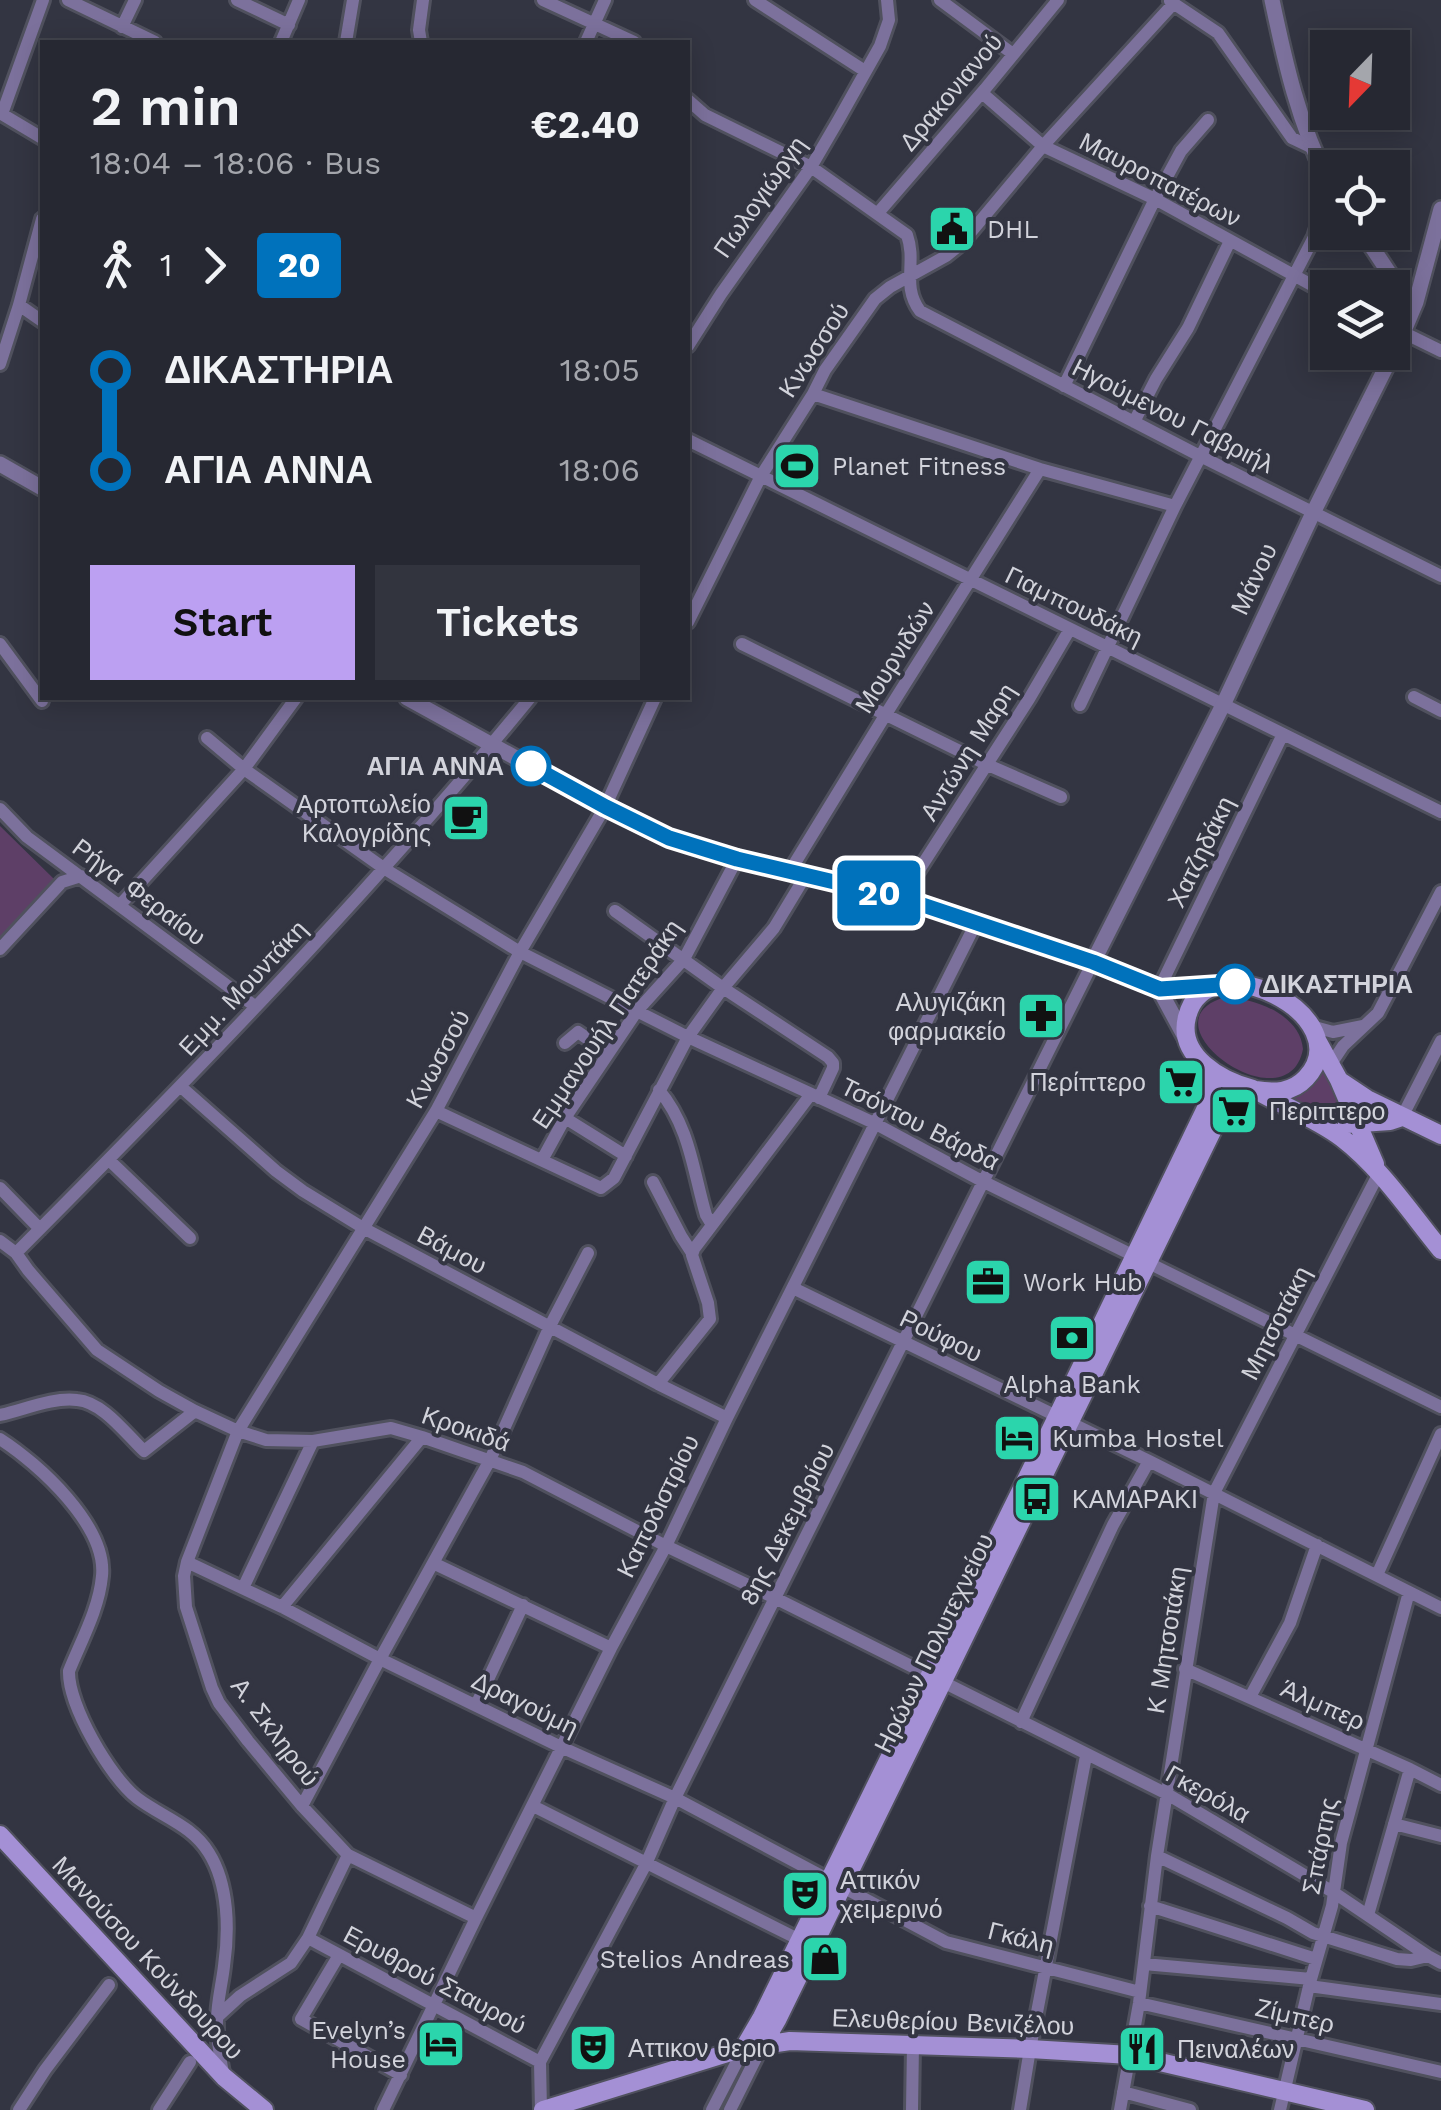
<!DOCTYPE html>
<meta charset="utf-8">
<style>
:root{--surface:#262832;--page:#32343e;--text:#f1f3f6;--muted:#a4a6ac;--line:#42444d;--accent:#bca0f2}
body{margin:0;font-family:"Work Sans",sans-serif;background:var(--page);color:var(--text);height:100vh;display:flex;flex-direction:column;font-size:38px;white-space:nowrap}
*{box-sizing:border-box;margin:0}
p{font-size:32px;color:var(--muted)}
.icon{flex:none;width:55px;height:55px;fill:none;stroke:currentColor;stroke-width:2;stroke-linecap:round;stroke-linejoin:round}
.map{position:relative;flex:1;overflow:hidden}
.panel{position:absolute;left:40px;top:40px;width:650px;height:660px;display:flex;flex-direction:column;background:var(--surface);border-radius:0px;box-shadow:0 5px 25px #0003,0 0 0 2px var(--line)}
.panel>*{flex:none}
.badge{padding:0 20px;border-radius:8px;font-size:35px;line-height:65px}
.needle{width:65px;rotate:203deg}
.fabs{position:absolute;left:1310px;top:30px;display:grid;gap:20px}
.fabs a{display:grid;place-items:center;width:100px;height:100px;border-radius:0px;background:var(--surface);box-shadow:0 5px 25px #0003,0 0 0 2px var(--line);font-size:50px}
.map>.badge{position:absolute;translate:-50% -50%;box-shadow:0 0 0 5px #fff}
.legs{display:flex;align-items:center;gap:15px;height:110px;padding:0 50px;font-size:32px}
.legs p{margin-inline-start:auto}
.head{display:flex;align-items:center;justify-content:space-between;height:170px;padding:0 50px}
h1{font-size:55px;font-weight:600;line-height:75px}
.action{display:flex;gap:20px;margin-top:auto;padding:20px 50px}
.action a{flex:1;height:115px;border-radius:0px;background:var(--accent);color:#111;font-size:40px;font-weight:600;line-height:115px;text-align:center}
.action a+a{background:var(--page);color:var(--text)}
ul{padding:0 50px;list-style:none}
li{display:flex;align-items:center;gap:35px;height:100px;font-size:38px}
li i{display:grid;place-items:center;width:15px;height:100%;margin:0 12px;background:currentColor}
li i::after{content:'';width:25px;height:25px;margin:-12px;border:8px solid;border-radius:50%;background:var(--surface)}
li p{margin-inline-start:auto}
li:first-child i{background:linear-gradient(#0000 50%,currentColor 0)}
li:last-child i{background:linear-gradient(currentColor 50%,#0000 0)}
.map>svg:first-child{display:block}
.green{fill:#5e3f67}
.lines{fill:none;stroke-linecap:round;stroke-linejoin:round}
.minor-casing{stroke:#50515e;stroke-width:18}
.tertiary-casing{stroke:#50515e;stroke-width:20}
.secondary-casing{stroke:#50515e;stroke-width:22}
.minor{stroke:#7c719c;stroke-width:12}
.tertiary{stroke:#7c719c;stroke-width:15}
.secondary{stroke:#a490d5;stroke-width:18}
.line-1-casing{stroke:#fff;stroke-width:22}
.line-1{stroke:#0072bc;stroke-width:15}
.stop-1-dot{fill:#fff;stroke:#0072bc;stroke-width:5}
.labels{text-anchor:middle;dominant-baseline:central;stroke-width:8;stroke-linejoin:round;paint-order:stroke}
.street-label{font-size:25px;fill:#d2d3db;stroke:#333542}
.poi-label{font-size:25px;fill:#d2d3db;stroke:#333542;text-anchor:start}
.stop-label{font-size:25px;font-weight:bold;fill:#d2d3db;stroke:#333542;text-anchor:end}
</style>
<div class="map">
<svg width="1441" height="2110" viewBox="0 0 1441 2110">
<rect width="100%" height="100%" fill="#333542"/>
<!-- green -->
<path class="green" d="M 0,826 L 54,879 L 0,940 Z
M 1226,997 C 1257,999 1300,1015 1303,1049 C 1288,1129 1137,1021 1226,997 Z
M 1322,1062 L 1343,1107 L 1340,1114 L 1335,1118 L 1317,1114 L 1282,1100 Z"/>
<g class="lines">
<!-- minor casing -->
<g class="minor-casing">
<path id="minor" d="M 68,0 L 155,42
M 237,0 L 289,25
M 543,0 L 634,42
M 755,0 L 865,71
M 940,0 L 1013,54
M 1170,1 L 1218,33 L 1292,138 L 1313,148
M 122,27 L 135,0
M 281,42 L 299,0
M 346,42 L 353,0
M 421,42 L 419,30 L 423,0
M 586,42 L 605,0
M 982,93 L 1043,146 L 1155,199 L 1328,294
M 688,100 L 705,115 L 811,167 L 907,235 C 917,263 901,285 920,311 L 1202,457 L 1441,576
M 0,113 L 42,138
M 2,114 L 43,0
M 878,213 L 985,89 L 1058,0
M 19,305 L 42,321
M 1392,327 L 1441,351
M 688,346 L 721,294 L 811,167 L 839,119 L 880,46 L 889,20 L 887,0
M 0,364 L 19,305 L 42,219
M 1064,386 L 1155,199 L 1181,151 L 1208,120
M 813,394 L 1040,469 L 1175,506
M 1134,422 L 1156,379 L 1188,328 L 1230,241
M 688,440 L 1441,812
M 688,622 L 761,476 L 813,394 L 825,370 L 875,299 L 890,287 L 946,256 L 961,244 L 1043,146 L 1174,3
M 0,644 L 42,701
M 742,644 L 988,765 L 1061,797
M 1414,697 L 1441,711
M 1080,705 L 1175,506 L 1314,237 L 1325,203 L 1326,179
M 207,738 L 244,769 L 385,869 L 520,952 L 688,1037 L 874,1123 L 982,1181 L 1441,1407
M 0,809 L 27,837 L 256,1007
M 790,871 L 886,714 L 1040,469
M 901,898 L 1029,699 L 1070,629
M 120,905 L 244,769 L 296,698
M 615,911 L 723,988 L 828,1057 L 833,1063 L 833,1068 L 819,1098
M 0,949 L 62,882 L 81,876
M 1159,989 L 1283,734
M 1311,1026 L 1333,1032 L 1363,1026
M 565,1043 L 578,1032 L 608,1053
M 1331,1064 L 1343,1046 L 1378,1013 L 1441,892
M 180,1086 L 276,1171 L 303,1191 L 365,1229 L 658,1384 L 727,1418
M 659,1090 C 690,1127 693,1171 706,1215 L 712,1225
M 436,1111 L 601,1188 L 614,1178 L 688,1037 L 723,988 L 774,928 L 806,875
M 1402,1117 L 1441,1041
M 565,1118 L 626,1156
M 109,1160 L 190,1238
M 542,1160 L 565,1118 L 637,1011 L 684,959 L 737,859
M 653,1182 L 681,1236 L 692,1253
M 0,1188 L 40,1229
M 0,1241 L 16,1253 L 28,1270 L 97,1350 L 159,1391 L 195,1411 L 238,1431 L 266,1440 L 313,1441 L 391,1428 L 422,1437 L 523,1472 L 666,1546 L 775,1598 L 1167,1794 L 1333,1892 L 1428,1956 L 1441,1963
M 16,1253 C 195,1073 370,893 530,698
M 793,1288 L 1149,1461 L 1441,1608
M 658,1384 L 710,1319 L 708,1303 L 692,1255 L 694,1249 L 811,1094
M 0,1415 C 24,1410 52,1397 77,1400 C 103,1402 126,1434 144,1451 L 195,1411
M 0,1439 C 39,1464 107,1526 102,1576 C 99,1609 81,1641 69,1671 C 68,1705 110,1777 137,1798 C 162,1817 192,1825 209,1853 C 229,1885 229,1931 224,1966 C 222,1984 217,2002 217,2020 C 216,2038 220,2056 223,2073
M 187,1562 L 282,1607 L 380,1659 L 563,1748 L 675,1798 L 946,1942 L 1140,1992
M 433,1563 L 611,1648
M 1377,1575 L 1441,1434
M 243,1588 L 313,1441
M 282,1607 L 422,1437
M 1185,1669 L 1410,1769 L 1441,1785
M 1250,1697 L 1290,1623 L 1317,1545
M 476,1705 L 523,1605
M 1021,1722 L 1113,1525 L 1149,1461
M 302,1806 L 380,1659 L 490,1460 L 550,1326 L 588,1253
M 533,1806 L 800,1940
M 1394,1824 L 1441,1836
M 1157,1856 L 1287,1918 L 1313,1933 L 1397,1959 L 1411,1960 L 1428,1956
M 1150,1906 L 1316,1959
M 1368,1915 L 1410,1769
M 476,1918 L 348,1855 L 302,1806 L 248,1741 L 219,1703 L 212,1688 L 186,1607 L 184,1576 L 187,1562 L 238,1431 L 436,1111 L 520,952 L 605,807 L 655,698
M 308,1938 L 540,2062
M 339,1955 L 301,2019 L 401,2075
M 1144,1964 L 1311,1979
M 1309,1986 L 1441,2004
M 1139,2003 L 1441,2072
M 216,2018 L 240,1996 L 291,1963 L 308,1938 L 348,1855
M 1123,2092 L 1190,2110
M 19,2110 L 45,2070 L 109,1985
M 159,2110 L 190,2062
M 383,2110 L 476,1918 L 611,1648 L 666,1546 L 727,1418 L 976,923
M 541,2110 L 540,2062 L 646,1864 L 675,1798 L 1093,962
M 712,2110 L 744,2048
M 730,2110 L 763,2044
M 912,2110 L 913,2045
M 1020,2110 L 1030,2049 L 1086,1756
M 1120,2110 L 1139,2003 L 1157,1856 L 1214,1493 L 1379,1173
M 1280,2110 L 1309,1986 L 1332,1906 L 1341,1843 L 1409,1592"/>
</g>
<!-- tertiary casing -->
<g class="tertiary-casing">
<path id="tertiary" d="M 1272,0 C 1285,62 1299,124 1328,181
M 1362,232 L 1403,294 L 1416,302
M 0,464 L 42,488
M 407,698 L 605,807 L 669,838 L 737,859 L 901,898 L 1093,962 L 1159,989 L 1211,986
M 1093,962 L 1223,705 L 1313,513 L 1403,333 L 1416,302 L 1441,209
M 1159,989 L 1186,1039"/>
</g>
<!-- secondary casing -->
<g class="secondary-casing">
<path id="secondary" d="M 1317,1040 L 1339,1080 L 1375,1164
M 1340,1081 L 1367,1099 L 1441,1135
M 1253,1089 C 1221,1081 1177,1056 1187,1017 C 1206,938 1363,1017 1306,1078 C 1292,1093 1274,1093 1255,1090
M 1259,1092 C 1287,1108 1317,1119 1342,1138 C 1381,1168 1410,1212 1441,1250
M 1347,1124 L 1390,1121 L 1402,1117
M 0,1835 L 224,2077 L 264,2110
M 763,2044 L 777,2020 L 1219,1117 L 1233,1101 L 1253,1089
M 744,2048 L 762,2017 L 1057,1417 L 1208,1104 L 1212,1088 L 1211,1070
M 543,2110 L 744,2048 L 790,2041 L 1030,2049 L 1130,2055 L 1365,2110"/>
</g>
<!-- minor -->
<use href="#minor" class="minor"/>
<!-- tertiary -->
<use href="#tertiary" class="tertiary"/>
<!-- secondary -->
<use href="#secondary" class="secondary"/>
</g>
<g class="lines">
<!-- line-1 casing -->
<g class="line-1-casing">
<path id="line-1" d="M 531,766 L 606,807 L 669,838 L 737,859 L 902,898 L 1093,962 L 1160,989 L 1235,984"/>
</g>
<!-- line-1 -->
<use href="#line-1" class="line-1"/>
</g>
<!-- icons -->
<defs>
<g id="civic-square" transform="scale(2.5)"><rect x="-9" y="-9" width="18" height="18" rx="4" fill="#2bd5ac" stroke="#333542"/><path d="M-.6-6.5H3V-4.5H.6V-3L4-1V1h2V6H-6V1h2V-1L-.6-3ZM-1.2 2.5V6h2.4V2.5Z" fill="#111"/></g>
<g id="stadium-square" transform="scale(2.5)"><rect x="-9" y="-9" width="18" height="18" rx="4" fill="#2bd5ac" stroke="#333542"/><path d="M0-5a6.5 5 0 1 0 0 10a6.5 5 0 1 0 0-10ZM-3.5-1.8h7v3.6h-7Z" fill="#111"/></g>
<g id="cafe-square" transform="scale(2.5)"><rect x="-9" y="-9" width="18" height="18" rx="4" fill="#2bd5ac" stroke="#333542"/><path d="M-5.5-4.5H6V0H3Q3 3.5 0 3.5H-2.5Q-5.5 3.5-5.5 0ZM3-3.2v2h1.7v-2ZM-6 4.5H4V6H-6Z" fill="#111"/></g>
<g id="pharmacy-square" transform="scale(2.5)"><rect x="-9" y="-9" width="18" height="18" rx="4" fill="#2bd5ac" stroke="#333542"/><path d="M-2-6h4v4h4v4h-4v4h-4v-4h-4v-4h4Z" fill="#111"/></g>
<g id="supermarket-square" transform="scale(2.5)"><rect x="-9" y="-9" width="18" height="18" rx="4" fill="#2bd5ac" stroke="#333542"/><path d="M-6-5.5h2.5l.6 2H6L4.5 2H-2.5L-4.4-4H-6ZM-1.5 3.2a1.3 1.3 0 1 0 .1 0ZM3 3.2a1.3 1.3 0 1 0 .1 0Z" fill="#111"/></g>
<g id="office-square" transform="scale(2.5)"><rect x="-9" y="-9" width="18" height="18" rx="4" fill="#2bd5ac" stroke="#333542"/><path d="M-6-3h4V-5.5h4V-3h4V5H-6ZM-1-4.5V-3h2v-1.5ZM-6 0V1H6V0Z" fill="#111"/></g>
<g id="bank-square" transform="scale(2.5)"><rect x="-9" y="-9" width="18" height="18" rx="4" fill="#2bd5ac" stroke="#333542"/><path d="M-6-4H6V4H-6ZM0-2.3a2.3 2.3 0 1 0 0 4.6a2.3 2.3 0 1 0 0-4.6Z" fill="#111"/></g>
<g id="hotel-square" transform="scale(2.5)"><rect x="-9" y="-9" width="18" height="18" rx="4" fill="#2bd5ac" stroke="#333542"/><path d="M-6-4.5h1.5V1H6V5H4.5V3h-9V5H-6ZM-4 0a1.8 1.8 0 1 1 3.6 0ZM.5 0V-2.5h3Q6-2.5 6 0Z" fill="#111"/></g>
<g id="bus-square" transform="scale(2.5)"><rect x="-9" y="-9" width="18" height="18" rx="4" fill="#2bd5ac" stroke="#333542"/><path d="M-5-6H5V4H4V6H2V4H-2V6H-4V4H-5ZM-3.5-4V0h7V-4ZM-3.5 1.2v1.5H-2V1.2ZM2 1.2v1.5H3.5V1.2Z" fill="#111"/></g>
<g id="theatre-square" transform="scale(2.5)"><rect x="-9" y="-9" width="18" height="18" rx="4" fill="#2bd5ac" stroke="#333542"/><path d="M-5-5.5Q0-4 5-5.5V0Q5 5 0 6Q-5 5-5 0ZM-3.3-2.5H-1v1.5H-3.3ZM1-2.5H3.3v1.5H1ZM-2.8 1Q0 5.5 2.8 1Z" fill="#111"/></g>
<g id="shop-square" transform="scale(2.5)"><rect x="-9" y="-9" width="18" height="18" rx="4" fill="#2bd5ac" stroke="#333542"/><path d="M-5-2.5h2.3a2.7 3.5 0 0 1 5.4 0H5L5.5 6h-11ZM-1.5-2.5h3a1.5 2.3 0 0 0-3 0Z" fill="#111"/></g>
<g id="restaurant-square" transform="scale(2.5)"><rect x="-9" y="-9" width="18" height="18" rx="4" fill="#2bd5ac" stroke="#333542"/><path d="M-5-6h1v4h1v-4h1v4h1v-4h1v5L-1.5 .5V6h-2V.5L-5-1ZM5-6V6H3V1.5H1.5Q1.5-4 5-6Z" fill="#111"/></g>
</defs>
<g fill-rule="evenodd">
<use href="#civic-square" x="952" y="229"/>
<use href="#stadium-square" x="797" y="466"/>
<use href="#cafe-square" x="466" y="818"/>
<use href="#pharmacy-square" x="1041" y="1016"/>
<use href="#supermarket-square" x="1181" y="1082"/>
<use href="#supermarket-square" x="1234" y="1111"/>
<use href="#office-square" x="988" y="1282"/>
<use href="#bank-square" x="1072" y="1338"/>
<use href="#hotel-square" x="1017" y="1438"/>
<use href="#bus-square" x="1037" y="1499"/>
<use href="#theatre-square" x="805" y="1894"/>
<use href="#shop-square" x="825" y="1959"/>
<use href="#hotel-square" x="441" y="2044"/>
<use href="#theatre-square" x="593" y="2048"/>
<use href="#restaurant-square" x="1142" y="2049"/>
</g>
<!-- markers -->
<g class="stop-1-dot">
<circle cx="531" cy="766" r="18"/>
<circle cx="1235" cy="984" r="18"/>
</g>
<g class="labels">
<!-- street labels -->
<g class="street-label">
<text transform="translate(951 92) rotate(-50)">Δρακονιανού</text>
<text transform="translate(1160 180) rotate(27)">Μαυροπατέρων</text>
<text transform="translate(760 197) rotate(-55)">Πωλογιώργη</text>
<text transform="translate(814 350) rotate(-57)">Κνωσσού</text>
<text transform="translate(1173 416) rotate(27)">Ηγούμενου Γαβριήλ</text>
<text transform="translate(1254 579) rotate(-65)">Μάνου</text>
<text transform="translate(1074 606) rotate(26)">Γιαμπουδάκη</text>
<text transform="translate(895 657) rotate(-58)">Μουρνιδών</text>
<text transform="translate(968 752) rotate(-58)">Αντώνη Μαρη</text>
<text transform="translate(1201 852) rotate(-64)">Χατζηδάκη</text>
<text transform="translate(139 892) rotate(37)">Ρήγα Φεραίου</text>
<text transform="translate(243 988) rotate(-47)">Εμμ. Μουντάκη</text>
<text transform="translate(607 1024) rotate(-56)">Εμμανουήλ Πατεράκη</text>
<text transform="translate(438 1059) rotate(-62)">Κνωσσού</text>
<text transform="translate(920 1124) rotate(27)">Τσόντου Βάρδα</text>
<text transform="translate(452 1250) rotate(28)">Βάμου</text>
<text transform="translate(1276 1323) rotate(-63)">Μητσοτάκη</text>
<text transform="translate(941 1336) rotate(26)">Ρούφου</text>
<text transform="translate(466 1429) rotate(19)">Κροκιδά</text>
<text transform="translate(658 1506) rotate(-64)">Καποδιστρίου</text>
<text transform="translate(787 1524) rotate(-63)">8ης Δεκεμβρίου</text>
<text transform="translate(1167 1640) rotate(-81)">Κ Μητσοτάκη</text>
<text transform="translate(934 1643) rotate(-64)">Ηρώων Πολυτεχνείου</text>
<text transform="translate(525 1704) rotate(26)">Δραγούμη</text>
<text transform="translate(1323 1705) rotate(24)">Άλμπερ</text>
<text transform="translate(275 1732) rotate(53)">Α. Σκληρού</text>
<text transform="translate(1208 1794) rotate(29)">Γκερόλα</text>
<text transform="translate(1320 1846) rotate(-79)">Σπάρτης</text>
<text transform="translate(1021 1938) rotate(14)">Γκάλη</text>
<text transform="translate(148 1958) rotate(47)">Μανούσου Κούνδουρου</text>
<text transform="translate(435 1980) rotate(28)">Ερυθρού Σταυρού</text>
<text transform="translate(1295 2016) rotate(13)">Ζίμπερ</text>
<text transform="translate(953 2022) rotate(2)">Ελευθερίου Βενιζέλου</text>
</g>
<!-- poi labels -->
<g class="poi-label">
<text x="987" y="229">DHL</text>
<text x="832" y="466">Planet Fitness</text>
<text x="431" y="804" text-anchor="end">Αρτοπωλείο<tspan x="431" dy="29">Καλογρίδης</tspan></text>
<text x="1006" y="1002" text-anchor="end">Αλυγιζάκη<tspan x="1006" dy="29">φαρμακείο</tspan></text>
<text x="1146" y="1082" text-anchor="end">Περίπτερο</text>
<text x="1269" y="1111">Περιπτερο</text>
<text x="1023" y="1282">Work Hub</text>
<text x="1072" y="1384" text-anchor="middle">Alpha Bank</text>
<text x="1052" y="1438">Kumba Hostel</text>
<text x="1072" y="1499">ΚΑΜΑΡΑΚΙ</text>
<text x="840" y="1880">Αττικόν<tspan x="840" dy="29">χειμερινό</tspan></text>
<text x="790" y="1959" text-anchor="end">Stelios Andreas</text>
<text x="406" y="2030" text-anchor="end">Evelyn’s<tspan x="406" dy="29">House</tspan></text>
<text x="628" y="2048">Αττικον θεριο</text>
<text x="1177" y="2049">Πειναλέων</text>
</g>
<!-- stop labels -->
<g class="stop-label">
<text x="504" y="766">ΑΓΙΑ ΑΝΝΑ</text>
<text x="1262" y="984" text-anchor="start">ΔΙΚΑΣΤΗΡΙΑ</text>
</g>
</g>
</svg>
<div class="fabs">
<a><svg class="needle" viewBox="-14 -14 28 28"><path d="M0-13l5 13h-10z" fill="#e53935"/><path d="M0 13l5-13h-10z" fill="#a4a6ac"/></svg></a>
<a><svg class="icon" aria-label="locate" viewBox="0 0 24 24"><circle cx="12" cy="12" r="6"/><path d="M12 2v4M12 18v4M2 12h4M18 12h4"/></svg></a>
<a><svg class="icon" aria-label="layers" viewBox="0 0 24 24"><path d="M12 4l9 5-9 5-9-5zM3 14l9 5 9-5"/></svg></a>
</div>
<b class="badge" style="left:879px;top:893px;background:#0072bc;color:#fff">20</b>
<section class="panel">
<div class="head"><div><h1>2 min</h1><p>18:04 – 18:06 · Bus</p></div><b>€2.40</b></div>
<div class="legs"><svg class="icon" aria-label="walk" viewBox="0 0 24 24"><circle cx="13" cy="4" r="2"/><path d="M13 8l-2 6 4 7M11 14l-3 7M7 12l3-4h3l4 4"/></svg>1<svg class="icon" aria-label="forward" viewBox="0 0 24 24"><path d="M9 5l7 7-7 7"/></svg><b class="badge" style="background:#0072bc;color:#fff">20</b></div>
<ul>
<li><i style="color:#0072bc"></i><b>ΔΙΚΑΣΤΗΡΙΑ</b><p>18:05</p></li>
<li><i style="color:#0072bc"></i><b>ΑΓΙΑ ΑΝΝΑ</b><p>18:06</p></li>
</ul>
<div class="action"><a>Start</a><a>Tickets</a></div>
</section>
</div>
